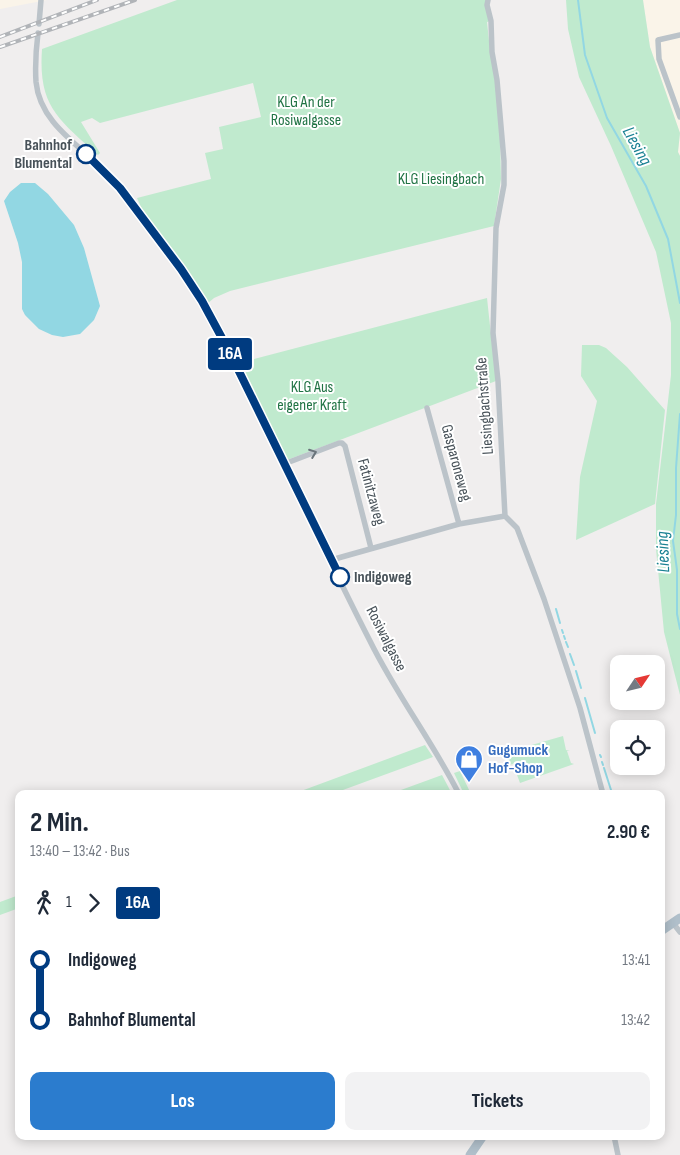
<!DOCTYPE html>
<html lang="de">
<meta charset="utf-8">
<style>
:root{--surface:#fff;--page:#f2f2f3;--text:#1f2937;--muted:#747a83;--accent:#2b7cce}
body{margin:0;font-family:"Sofia Sans Condensed",sans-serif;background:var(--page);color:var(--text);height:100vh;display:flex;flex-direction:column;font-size:19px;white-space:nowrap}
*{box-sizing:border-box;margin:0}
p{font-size:16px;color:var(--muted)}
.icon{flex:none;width:28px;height:28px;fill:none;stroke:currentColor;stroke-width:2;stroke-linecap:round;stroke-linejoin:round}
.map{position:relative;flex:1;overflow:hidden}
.panel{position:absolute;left:15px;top:790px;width:650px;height:350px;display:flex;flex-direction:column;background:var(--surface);border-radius:10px;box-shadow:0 2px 12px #0003}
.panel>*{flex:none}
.badge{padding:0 10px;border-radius:4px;font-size:18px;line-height:32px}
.needle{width:32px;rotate:55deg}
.fabs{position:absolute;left:610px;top:655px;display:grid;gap:10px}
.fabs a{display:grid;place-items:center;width:55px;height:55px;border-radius:10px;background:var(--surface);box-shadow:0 2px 12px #0003;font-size:25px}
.map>.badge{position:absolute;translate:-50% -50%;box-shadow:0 0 0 2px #fff}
.legs{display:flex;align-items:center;gap:8px;height:55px;padding:0 15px;font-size:16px}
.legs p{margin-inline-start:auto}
.summary{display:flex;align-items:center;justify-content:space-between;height:85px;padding:0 15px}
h1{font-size:28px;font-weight:700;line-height:38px}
.action{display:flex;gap:10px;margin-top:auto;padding:10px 15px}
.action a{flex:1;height:58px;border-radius:10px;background:var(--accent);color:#fff;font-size:20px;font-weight:700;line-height:58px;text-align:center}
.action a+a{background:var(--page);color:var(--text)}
ul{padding:0 15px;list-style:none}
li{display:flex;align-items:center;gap:18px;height:60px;font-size:19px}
li i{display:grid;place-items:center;width:8px;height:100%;margin:0 6px;background:currentColor}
li i::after{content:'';width:12px;height:12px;margin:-6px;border:4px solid;border-radius:50%;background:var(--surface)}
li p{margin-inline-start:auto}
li:first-child i{background:linear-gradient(#0000 50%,currentColor 0)}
li:last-child i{background:linear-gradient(currentColor 50%,#0000 0)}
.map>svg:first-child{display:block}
.commercial{fill:#faf4e9}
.green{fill:#c0eace}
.water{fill:#92d7e3}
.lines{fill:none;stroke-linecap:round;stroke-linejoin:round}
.stream{stroke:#92d7e3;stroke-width:2}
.minor{stroke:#bbc3c9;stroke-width:5.5}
.primary{stroke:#b0bfca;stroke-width:9}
.rail-casing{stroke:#b1b4b8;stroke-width:4}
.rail{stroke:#fff;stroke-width:2;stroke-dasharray:5.5;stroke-linecap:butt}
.oneway{stroke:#6a747b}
.line-1-casing{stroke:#fff;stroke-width:11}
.line-1{stroke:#003b80;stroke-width:8}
.stop-1-dot{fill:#fff;stroke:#003b80;stroke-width:2.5}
.labels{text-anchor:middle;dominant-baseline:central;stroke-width:4;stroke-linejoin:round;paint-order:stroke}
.park-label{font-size:16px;fill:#207344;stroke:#fff}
.stop-label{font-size:16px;font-weight:bold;fill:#485259;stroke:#fff;text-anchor:end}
.street-label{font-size:16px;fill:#485259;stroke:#fff}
.shop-label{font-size:16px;font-weight:bold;fill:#366cbe;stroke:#fff;text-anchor:start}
.water-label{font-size:18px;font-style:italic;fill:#1a8193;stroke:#fff}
</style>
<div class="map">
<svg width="680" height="1155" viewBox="0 0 680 1155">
<rect width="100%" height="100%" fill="#f0eeee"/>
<!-- commercial -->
<path class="commercial" d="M 0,0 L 47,0 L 0,9 Z
M 643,0 L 680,0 L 680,156 L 678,152 L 680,133 L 650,47 Z"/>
<!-- green -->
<path class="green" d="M 177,0 L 488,0 L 491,21 L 487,22 L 490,50 L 495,77 L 500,135 L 501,179 L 494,226 L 230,291 L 214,298 L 207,304 L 191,278 L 141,207 L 137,198 L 211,179 L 205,153 L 223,149 L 219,127 L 261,117 L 253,83 L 100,123 L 92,118 L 81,122 L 100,153 L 98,155 C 58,119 38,106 42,49 Z
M 566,0 L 643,0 L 650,47 L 680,133 L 678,152 L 680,156 L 680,695 L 664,632 L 656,549 L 656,504 L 671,375 L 671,323 L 656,252 L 611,146 L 579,77 L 568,29 Z
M 487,298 L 496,381 L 287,460 L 239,363 Z
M 582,345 L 599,345 L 606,348 L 627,367 L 665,410 L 655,504 L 576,540 L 580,477 L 597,401 L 581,376 Z
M 563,736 L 566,750 L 570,751 L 567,751 L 571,763 L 574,764 L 520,783 L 513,764 L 509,765 L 504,753 Z
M 425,745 L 433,757 L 332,794 L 293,794 Z
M 460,771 L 471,794 L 464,794 L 454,773 Z
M 442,775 L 452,794 L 390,794 Z
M 19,895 L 19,908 L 0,915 L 0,902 Z"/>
<!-- water -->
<path class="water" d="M 21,183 L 35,183 L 48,194 L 74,225 L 84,248 L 100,306 L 94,320 L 80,334 L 63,337 L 52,335 L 39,329 L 25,315 L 22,309 L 22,262 L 18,243 L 4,201 L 10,192 Z"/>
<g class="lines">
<!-- stream -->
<path class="stream" d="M 578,0 L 585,55 L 607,118 L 646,186 L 668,239 L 680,303
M 680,414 L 676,468 L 676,515 L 673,541 L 677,570 L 677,614 L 680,629
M 556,609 L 560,623
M 562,630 L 563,633
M 564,636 L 565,639
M 566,642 L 568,647
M 570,654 L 574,665
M 576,671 L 581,688
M 585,698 L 595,733
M 600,755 L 601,757
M 602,762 L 603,765
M 604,768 L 611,790"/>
<!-- minor -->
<path class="minor" d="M 488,0 L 487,5 L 491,21 L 492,52 L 497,80 L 504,161 L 504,185 L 496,228 L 493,333 L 498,381 L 505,516
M 39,24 L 41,0
M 38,33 C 36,49 35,66 36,82 C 40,124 81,146 108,174 C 131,198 152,231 173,258 C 209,307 235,363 261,417 C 297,491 332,567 370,641 C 396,694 432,741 459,794
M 680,35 L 658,40 L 659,59 L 680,117
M 427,408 L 459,524
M 284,464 L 339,443 L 342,443 L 345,446 L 371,548
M 505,516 L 517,528 L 544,599 L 580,708 L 603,794
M 331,560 L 459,524 L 505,516
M 673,923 L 680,932
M 614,1136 L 618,1155"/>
<!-- primary -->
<path class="primary" d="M 661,931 L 680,918
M 470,1155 L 483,1136"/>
<!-- rail casing -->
<g class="rail-casing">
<path id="rail" d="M 0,37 L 97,0
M 0,47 L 135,0"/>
</g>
<!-- rail -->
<use href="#rail" class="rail"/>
</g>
<!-- one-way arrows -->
<defs><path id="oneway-chevron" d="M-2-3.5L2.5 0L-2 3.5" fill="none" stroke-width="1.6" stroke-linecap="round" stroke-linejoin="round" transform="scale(1.25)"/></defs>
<use class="oneway" href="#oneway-chevron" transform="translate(313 453) rotate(-21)"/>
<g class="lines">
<!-- line-1 casing -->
<g class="line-1-casing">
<path id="line-1" d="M 86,154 L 120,188 L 181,269 L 202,301 L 229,351 L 340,577"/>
</g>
<!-- line-1 -->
<use href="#line-1" class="line-1"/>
</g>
<!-- icons -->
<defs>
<g id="shop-pin" transform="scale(1.4375)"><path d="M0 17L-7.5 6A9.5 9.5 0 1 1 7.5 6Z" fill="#3f7fe0" stroke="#fff"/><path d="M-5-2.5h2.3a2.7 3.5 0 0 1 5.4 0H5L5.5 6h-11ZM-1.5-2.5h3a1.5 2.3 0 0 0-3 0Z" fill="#fff"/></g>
</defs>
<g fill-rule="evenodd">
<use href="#shop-pin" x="469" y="759"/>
</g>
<!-- markers -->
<g class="stop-1-dot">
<circle cx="86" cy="154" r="9"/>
<circle cx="340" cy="577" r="9"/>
</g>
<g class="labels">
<!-- park labels -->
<g class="park-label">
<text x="306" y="102">KLG An der<tspan x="306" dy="18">Rosiwalgasse</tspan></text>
<text x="441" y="179">KLG Liesingbach</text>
<text x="312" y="387">KLG Aus<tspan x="312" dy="18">eigener Kraft</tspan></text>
</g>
<!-- stop labels -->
<g class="stop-label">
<text x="72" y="145">Bahnhof<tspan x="72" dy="18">Blumental</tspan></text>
<text x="354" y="577" text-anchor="start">Indigoweg</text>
</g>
<!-- street labels -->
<g class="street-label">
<text transform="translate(485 406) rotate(-94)">Liesingbachstraße</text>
<text transform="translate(456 463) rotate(75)">Gasparoneweg</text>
<text transform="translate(371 492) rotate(75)">Fatinitzaweg</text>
<text transform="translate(386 639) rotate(63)">Rosiwalgasse</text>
</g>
<!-- shop labels -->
<g class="shop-label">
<text x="488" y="750">Gugumuck<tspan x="488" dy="18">Hof-Shop</tspan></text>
</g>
<!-- water labels -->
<g class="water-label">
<text transform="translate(637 146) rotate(61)">Liesing</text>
<text transform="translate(663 552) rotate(-92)">Liesing</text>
</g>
</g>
</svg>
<div class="fabs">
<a><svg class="needle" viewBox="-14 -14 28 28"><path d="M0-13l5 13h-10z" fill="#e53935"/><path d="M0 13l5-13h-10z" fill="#747a83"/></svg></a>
<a><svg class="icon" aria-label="locate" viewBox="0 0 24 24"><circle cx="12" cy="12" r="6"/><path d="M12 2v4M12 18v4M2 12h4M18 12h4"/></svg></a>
</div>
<b class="badge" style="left:230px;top:354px;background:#003b80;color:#fff">16A</b>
<section class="panel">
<div class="summary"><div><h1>2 Min.</h1><p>13:40 – 13:42 · Bus</p></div><b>2.90 €</b></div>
<div class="legs"><svg class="icon" aria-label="walk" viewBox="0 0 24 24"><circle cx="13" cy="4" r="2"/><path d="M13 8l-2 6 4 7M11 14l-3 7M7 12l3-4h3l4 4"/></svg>1<svg class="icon" aria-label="forward" viewBox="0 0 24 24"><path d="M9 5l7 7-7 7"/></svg><b class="badge" style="background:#003b80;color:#fff">16A</b></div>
<ul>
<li><i style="color:#003b80"></i><b>Indigoweg</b><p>13:41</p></li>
<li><i style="color:#003b80"></i><b>Bahnhof Blumental</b><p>13:42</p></li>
</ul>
<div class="action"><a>Los</a><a>Tickets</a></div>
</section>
</div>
